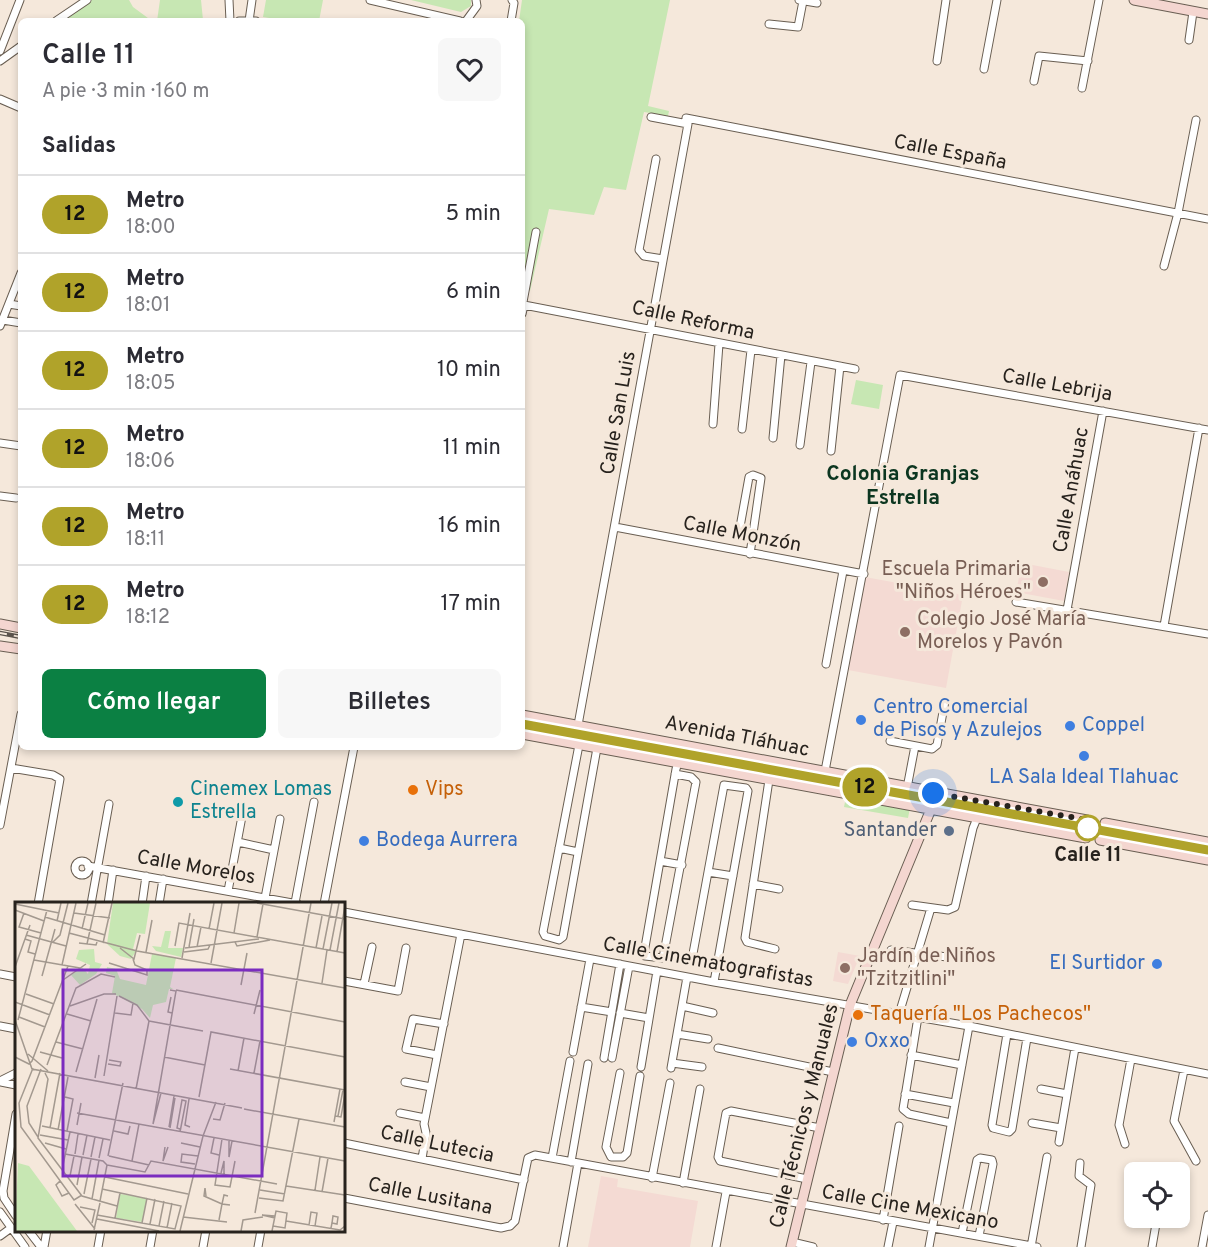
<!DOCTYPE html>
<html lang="es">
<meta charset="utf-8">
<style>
:root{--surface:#fff;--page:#f7f7f7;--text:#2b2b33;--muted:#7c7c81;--line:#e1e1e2;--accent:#0b8043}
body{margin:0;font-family:Overpass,sans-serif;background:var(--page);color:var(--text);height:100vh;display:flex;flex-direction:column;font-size:22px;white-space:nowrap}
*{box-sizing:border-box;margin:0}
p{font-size:20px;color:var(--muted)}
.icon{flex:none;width:33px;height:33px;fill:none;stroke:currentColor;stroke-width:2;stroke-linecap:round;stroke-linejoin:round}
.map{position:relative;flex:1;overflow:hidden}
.details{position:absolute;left:18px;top:18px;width:507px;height:732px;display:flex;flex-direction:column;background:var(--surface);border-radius:9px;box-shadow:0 3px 9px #0003}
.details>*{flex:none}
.badge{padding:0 12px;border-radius:20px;font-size:21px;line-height:39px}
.controls{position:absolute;left:1124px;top:1162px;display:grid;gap:12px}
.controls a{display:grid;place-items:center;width:66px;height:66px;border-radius:9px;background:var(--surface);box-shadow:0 3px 9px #0003;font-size:30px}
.you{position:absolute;width:30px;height:30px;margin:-15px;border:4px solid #fff;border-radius:50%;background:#1a73e8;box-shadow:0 0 0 9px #1a73e833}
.map>.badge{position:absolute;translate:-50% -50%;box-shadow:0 0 0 3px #fff}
h2{padding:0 24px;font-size:22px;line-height:54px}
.round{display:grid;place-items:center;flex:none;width:63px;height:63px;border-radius:9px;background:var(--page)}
.headline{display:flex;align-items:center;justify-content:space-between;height:102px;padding:0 24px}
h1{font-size:28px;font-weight:600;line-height:45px}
.button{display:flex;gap:12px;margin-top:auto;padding:12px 24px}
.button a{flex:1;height:69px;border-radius:9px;background:var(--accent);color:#fff;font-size:24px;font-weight:600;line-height:69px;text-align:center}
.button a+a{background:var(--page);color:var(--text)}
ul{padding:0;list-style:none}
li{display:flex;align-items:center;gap:18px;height:78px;padding:0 24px;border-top:2px solid var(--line)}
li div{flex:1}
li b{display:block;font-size:22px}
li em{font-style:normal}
li .badge{min-width:66px;font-weight:700;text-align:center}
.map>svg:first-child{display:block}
.education{fill:#f4dad3}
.green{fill:#c7e7b3}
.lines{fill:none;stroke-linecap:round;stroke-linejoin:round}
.secondary-tunnel{stroke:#ccc0b5;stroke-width:9;stroke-dasharray:9 4.5;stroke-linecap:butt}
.street-casing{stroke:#695e52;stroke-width:9}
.secondary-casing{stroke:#695e52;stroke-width:11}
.street{stroke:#fff;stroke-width:7}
.secondary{stroke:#f4d6d0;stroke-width:9}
.rail-casing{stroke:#5b544d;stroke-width:4.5}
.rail{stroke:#f5e8db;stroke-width:2;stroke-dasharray:7;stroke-linecap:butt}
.line-casing{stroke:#fff;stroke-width:14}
.line{stroke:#b0a32a;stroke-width:9}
.walk{stroke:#27221d;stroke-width:6;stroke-dasharray:0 10.8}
.education-dot{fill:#8d6e63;stroke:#f5e8db;stroke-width:2}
.shop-dot{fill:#3f7fe0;stroke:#f5e8db;stroke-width:2}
.food-dot{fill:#e8710a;stroke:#f5e8db;stroke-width:2}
.culture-dot{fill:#0f9aa8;stroke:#f5e8db;stroke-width:2}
.stop-dot{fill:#fff;stroke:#b0a32a;stroke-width:3}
.service-dot{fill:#5c6f8a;stroke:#f5e8db;stroke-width:2}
.labels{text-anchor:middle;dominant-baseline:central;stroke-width:6;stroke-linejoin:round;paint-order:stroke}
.street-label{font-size:20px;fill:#27221d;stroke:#f5e8db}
.education-label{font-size:20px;fill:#785e54;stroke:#f5e8db;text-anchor:start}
.shop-label{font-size:20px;fill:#366cbe;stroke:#f5e8db;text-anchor:start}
.culture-label{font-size:20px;fill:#0d838f;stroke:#f5e8db;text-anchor:start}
.food-label{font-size:20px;fill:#c56008;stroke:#f5e8db;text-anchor:start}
.service-label{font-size:20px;fill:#4e5e75;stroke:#f5e8db;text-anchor:end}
.stop-label{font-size:20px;font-weight:bold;fill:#27221d;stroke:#f5e8db}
.neighbourhood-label{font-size:21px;font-weight:bold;fill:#0c3620;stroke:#f5e8db}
.inset-road{fill:none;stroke:#a3998f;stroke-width:1.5}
.view{fill:#7b2cbf;fill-opacity:0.15;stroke:#7b2cbf;stroke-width:3}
.inset-edge{fill:none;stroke:#27221d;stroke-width:3}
</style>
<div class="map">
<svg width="1208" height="1247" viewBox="0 0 1208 1247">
<rect width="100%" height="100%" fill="#f5e8db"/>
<!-- education -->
<path class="education" d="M 1022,563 L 1069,572 L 1064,601 L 1016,592 Z
M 865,577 L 963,595 L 946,688 L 848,670 Z
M 838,952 L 860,956 L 848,984 L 833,981 Z
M 601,1176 L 618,1179 L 617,1187 L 698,1201 L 690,1247 L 588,1247 Z"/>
<!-- green -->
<path class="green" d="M 92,0 L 129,0 L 133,7 L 152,21 L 62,21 Z
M 160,0 L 201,0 L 203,20 L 157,21 Z
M 266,0 L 323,0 L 319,21 L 288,21 L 263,17 Z
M 411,0 L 471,0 L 471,6 L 461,12 Z
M 522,0 L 670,0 L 648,106 L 669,111 L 668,116 L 644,112 L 626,190 L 604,187 L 594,215 L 549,209 L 530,291 L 522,282 L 522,21 L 519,21 Z
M 856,380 L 883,385 L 879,409 L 851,404 Z
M 846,797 L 910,808 L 908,818 L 844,807 Z"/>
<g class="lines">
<!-- secondary-tunnel -->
<path class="secondary-tunnel" d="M 1087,820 L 1105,823"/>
<!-- street casing -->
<g class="street-casing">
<path id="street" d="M 229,0 L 230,21
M 370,0 L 460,21
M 799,0 L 817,3
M 56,21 L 87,0
M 239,21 L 256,21
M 249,21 L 252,0
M 466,21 L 477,6 L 476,0
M 511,21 L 514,3 L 512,0
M 769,24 L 798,27 L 803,1
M 1189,40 L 1193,12
M 0,51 L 20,0
M 0,61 L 21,46
M 937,61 L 946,0
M 984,69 L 997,0
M 1034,81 L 1039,56 L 1088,61
M 1082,88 L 1099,0
M 0,99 L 21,108
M 686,118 L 1208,219
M 656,159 L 639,250 L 644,256 L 663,259
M 1164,266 L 1178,213 L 1196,120
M 523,302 L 536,232
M 9,304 L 21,306
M 524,305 L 855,369
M 522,314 L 524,305
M 3,320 L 21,323
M 0,326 L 21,273
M 713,424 L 719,344
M 742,429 L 751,350
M 773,438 L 781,355
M 0,443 L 21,446
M 800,445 L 811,362
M 831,451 L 840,366
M 0,496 L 16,498
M 615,527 L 864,574
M 750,554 L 761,478 L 753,475 L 749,477 L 740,527 L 743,531 L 753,532
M 1016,602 L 1208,634
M 1067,610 L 1103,411
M 1164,626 L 1199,428
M 826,664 L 843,571
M 890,741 L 932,749 L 937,745 L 945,701
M 597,748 L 563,937 L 559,940 L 545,936 L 543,932 L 579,745 L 578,725 L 688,124 L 651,117
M 11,768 L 53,775 L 60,779 L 38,904
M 825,771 L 900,375 L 1208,430
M 675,774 L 691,777 L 696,782 L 663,958 L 645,956 L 644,953 L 676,769 L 678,763
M 769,780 L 745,938 L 747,942 L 775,949
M 907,788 L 915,746
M 0,825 L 21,714
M 238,842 L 274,850
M 559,848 L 578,852
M 660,861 L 682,865
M75 868a7 7 0 1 1 14 0a7 7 0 1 1-14 0Z
M 88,866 L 298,904
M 708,872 L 733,876
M 753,884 L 779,889
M 228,891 L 243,811
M 265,898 L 280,819
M 295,903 L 314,802
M 91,904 L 109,804
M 108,904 L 113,870
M 142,904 L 146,876
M 159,904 L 163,879
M 324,904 L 354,747
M 912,905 L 948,910 L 955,907 L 973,828 L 984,801
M 344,912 L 714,982 L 969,1026 L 1208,1074
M 891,950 L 947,957
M 0,974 L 16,977
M 344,981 L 398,991 L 406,948
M 714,982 L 748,791 L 746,788 L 724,785 L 692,959 L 694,962 L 717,967
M 364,984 L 372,947
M 682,1006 L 713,1013
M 581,1007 L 612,1012
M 620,1013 L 649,1018
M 899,1014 L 931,908
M 918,1017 L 903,1109 L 909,1114 L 951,1123
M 0,1026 L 16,1029
M 677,1034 L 708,1039
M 1007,1034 L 992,1125 L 993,1128 L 1009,1132 L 1012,1129 L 1027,1038
M 718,1048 L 833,1072
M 573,1052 L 590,959
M 437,1055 L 406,1049 L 413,1019 L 444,1024
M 911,1055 L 962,1065
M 604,1058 L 620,964
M 612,1058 L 629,966
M 672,1063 L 702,1067
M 641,1067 L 657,971
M 671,1068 L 687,977
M 1184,1070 L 1174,1121 L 1196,1161
M 620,1073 L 606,1147 L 611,1157 L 623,1157 L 627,1153 L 640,1076
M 0,1081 L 16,1073
M 1,1082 L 16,1085
M 405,1082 L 431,1087
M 1041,1089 L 1067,1094
M 905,1094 L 954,1103
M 400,1113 L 425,1118
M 16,1114 L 3,1191 L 4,1198 L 16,1216
M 1032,1123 L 1061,1128
M 1059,1142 L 1075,1048
M 344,1143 L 524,1180
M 1125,1144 L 1119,1125 L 1131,1059
M 552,1158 L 570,1061
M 422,1159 L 426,1133 L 424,1124 L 461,934
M 571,1162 L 588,1064
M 1080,1163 L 1079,1176 L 1091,1185 L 1081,1247
M 652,1178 L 670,1083
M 807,1179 L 720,1161 L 718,1157 L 726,1113 L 731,1111 L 820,1128
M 683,1183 L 700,1089
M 344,1198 L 501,1228 L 510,1226 L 515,1221 L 528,1158 L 535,1155 L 1037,1247
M 0,1212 L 25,1247
M 883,1220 L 899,1126
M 28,1230 L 41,1247
M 962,1233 L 977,1160 L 980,1158 L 992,1160 L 993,1164 L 979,1236
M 0,1236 L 11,1228
M 792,1242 L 813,1247
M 44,1247 L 47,1230
M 98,1247 L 101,1230
M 150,1247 L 153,1230
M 203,1247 L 206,1230
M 258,1247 L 261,1230
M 563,1247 L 578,1163
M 716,1247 L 726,1192
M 888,1247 L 893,1222
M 929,1247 L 969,1026
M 1031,1247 L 1047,1157
M 1152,1247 L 1157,1218
M 1202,1247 L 1208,1215"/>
</g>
<!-- secondary casing -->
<g class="secondary-casing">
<path id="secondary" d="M 1134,0 L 1208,14
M 0,624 L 21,628
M 0,646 L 21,649
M 522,715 L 1087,820
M 522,734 L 1086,838
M 1105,823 L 1208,842
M 1100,840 L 1208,860
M 791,1247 L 850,1005 L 931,809 L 933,793"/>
</g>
<!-- street -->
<use href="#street" class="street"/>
<!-- secondary -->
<use href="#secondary" class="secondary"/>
<!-- rail casing -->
<g class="rail-casing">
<path id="rail" d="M 0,633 L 21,637
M 522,724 L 1208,850"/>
</g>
<!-- rail -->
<use href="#rail" class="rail"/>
</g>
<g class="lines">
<!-- line casing -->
<g class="line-casing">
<path id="line" d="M 522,724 L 1208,850"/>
</g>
<!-- line -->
<use href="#line" class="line"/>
<!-- walk -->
<path class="walk" d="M 933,793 L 1088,820 L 1088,828"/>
</g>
<!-- markers -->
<g class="education-dot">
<circle cx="1043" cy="582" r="6"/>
<circle cx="905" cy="632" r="6"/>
<circle cx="845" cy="968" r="6"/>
</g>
<g class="shop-dot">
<circle cx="861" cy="720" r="6"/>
<circle cx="1070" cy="726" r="6"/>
<circle cx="1084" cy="756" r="6"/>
<circle cx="364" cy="841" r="6"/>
<circle cx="1157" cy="964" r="6"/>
<circle cx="852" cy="1042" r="6"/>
</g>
<g class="food-dot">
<circle cx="413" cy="790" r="6"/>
<circle cx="858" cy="1015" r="6"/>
</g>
<circle class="culture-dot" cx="178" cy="802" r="6"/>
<circle class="stop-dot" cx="1088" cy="828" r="12"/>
<circle class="service-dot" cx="949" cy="831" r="6"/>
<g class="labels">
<!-- street labels -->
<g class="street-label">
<text transform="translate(950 153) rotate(11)">Calle España</text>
<text transform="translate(693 321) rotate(12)">Calle Reforma</text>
<text transform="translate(1057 386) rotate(10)">Calle Lebrija</text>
<text transform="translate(619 413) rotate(-80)">Calle San Luis</text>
<text transform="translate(1072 490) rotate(-80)">Calle Anáhuac</text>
<text transform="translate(742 535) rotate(11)">Calle Monzón</text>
<text transform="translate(737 737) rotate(11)">Avenida Tláhuac</text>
<text transform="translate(196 868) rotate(10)">Calle Morelos</text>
<text transform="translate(708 963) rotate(10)">Calle Cinematografistas</text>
<text transform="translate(805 1116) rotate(-76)">Calle Técnicos y Manuales</text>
<text transform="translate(437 1145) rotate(12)">Calle Lutecia</text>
<text transform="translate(430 1197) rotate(11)">Calle Lusitana</text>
<text transform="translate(910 1208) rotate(10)">Calle Cine Mexicano</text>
</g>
<!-- education labels -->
<g class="education-label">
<text x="1031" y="570" text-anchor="end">Escuela Primaria<tspan x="1031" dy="23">"Niños Héroes"</tspan></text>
<text x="917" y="620">Colegio José María<tspan x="917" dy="23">Morelos y Pavón</tspan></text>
<text x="857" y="957">Jardín de Niños<tspan x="857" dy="23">"Tzitzitlini"</tspan></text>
</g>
<!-- shop labels -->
<g class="shop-label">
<text x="873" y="708">Centro Comercial<tspan x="873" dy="23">de Pisos y Azulejos</tspan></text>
<text x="1082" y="726">Coppel</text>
<text x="1084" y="778" text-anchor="middle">LA Sala Ideal Tlahuac</text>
<text x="376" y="841">Bodega Aurrera</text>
<text x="1145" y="964" text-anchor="end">El Surtidor</text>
<text x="864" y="1042">Oxxo</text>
</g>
<!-- culture labels -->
<g class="culture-label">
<text x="190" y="790">Cinemex Lomas<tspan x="190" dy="23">Estrella</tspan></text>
</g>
<!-- food labels -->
<g class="food-label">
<text x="425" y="790">Vips</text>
<text x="870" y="1015">Taquería "Los Pachecos"</text>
</g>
<!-- service labels -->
<g class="service-label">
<text x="937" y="831">Santander</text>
</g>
<!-- stop labels -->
<g class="stop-label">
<text x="1088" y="856">Calle 11</text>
</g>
<!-- neighbourhood labels -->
<g class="neighbourhood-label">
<text x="903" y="474">Colonia Granjas<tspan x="903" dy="24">Estrella</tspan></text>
</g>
</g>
<!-- overview -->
<g transform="translate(15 902)">
<rect width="330" height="330" fill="#f5e8db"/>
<path d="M 98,1 L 135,1 L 130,32 L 122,31 L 118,47 L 121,49 L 116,57 L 105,54 L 92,42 ZM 150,29 L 156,29 L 153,46 L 168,46 L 166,55 L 141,49 L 137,44 L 146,45 ZM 79,47 L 80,60 L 87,62 L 81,72 L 65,83 L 56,73 L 67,65 L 73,72 L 75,63 L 61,57 L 64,48 ZM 137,52 L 161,56 L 155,85 L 158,87 L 154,87 L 151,100 L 138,103 L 135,116 L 127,107 L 97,91 L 100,74 L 91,71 L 92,65 L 101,67 L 105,77 L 131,83 ZM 3,261 L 14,264 L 62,329 L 0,329 ZM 105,292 L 132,296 L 127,320 L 101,316 Z" fill="#c7e7b3"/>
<path class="inset-road" d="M 242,1 L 330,17M 0,2 L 44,11M 0,8 L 29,19M 9,11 L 4,25 L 26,31M 59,11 L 95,16M 30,15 L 90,33M 42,19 L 46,1M 67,27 L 73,1M 194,27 L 199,1M 54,31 L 122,49 L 330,86M 219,31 L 224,1M 11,33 L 51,44M 242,35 L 248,2M 10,37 L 16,39 L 13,50 L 20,52M 38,40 L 45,33 L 53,1M 220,40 L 222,44 L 255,38M 64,41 L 81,43 L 82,40M 88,41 L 97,1M 72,42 L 81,1M 160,44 L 164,21 L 330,51M 174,45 L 179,17M 182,45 L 186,25M 105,46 L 119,57 L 125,33M 170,46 L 244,37M 301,46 L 307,14M 308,47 L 317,1M 315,48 L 324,1M 131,50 L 137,18M 169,50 L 193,47 L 195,43M 322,50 L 330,4M 167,56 L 175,11M 19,58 L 65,66M 94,61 L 132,73 L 132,68 L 120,63 L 118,57M 196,61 L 207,1M 47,63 L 61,1M 0,65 L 15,23M 27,74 L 40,27M 48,78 L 71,62M 307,81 L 312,48M 226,83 L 232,51M 161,88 L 330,120M 11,92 L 39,102M 104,94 L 122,103 L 134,119M 156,95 L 153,110 L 157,111M 0,100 L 35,113M 55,104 L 89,92 L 101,92M 100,111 L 116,113 L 118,101M 52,112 L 76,119M 239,112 L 245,88M 4,115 L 30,125M 0,118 L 17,167 L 227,206M 3,118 L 32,8M 134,119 L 188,129M 41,140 L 68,147M 25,150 L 47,156M 13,152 L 33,169M 0,155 L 14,162 L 17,159 L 53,64M 149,155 L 190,163M 93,162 L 105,164 L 106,160 L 94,158M 32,163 L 61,86 L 86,72 L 100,75M 18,166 L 4,201 L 6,225 L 59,298 L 67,293M 215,167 L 330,188M 223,169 L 229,136M 61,170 L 82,97M 30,171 L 33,177 L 23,236 L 67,294 L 102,304M 239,171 L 245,139M 89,174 L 102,94M 80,176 L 84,153M 121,187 L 134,119M 146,191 L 138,222 L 161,89 L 155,88M 50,195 L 58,197 L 52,229M 184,195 L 196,130 L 330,155M 174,197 L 170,223 L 175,225M 229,207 L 330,225M 62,211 L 330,259M 320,214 L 326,215 L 330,192M 323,214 L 328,188M 198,217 L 205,218 L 210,201M 319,220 L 325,187M 62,223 L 66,201M 27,224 L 95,238M 154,225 L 159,194M 35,226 L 45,171M 155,226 L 160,196M 165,227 L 162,226 L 167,198 L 171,199 L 165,230M 43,228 L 53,175M 99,229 L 113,232 L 115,224M 25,233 L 53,238M 23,235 L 14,221 L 12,204 L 26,167M 199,236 L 196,251 L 204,253M 207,237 L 200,283 L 215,285 L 220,259M 214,239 L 214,255 L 217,239M 30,241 L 51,247M 166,241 L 185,245M 150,245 L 148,259 L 153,245M 50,252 L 88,259 L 92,263M 60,252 L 63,232M 68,253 L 72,233M 93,254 L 108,181M 94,254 L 134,263M 76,255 L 80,235M 84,256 L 88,237M 117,259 L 124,222M 180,262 L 166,260 L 167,252 L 183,254M 48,263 L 55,230M 92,263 L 130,270 L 136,259 L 262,282M 206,271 L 209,259 L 209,272M 55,274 L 59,254M 90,275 L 173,292M 45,279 L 41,283 L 47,294 L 54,291M 62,283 L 67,255M 271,284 L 330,293M 245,288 L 270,292M 300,288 L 305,255M 307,290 L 313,256M 69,292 L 76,257M 191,294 L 190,286 L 189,294 L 207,302 L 204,318M 213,294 L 209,293 L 207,302 L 215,303M 244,296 L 268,299 L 284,217M 77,297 L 84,258M 85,299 L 92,263M 60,302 L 80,327M 65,305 L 80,308 L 77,321M 240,311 L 296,1M 82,313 L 160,327 L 166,304 L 87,287M 168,315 L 212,320M 100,316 L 105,291M 260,316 L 247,313 L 260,314M 82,317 L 144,329M 271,319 L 325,328 L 330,324M 127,321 L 132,296M 135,322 L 140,297M 294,323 L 296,310 L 302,311 L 300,324M 144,324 L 149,299M 152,326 L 157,301M 316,326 L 317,321 L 318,314 L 323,315 L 322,322 L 317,321M 79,328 L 85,301M 165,329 L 188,234 L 201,200M 226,329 L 228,318 L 248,315M 257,329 L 261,309 L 272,311 L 270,326 L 258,324"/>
<path class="view" d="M 48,68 L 247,68 L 247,274 L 48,274 Z"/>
<rect width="330" height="330" class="inset-edge"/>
</g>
</svg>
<div class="controls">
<a><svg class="icon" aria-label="locate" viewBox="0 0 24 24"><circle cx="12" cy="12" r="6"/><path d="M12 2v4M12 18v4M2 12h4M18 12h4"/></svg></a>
</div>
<div class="you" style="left:933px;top:793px"></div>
<b class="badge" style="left:865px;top:787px;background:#b0a32a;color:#111">12</b>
<section class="details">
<div class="headline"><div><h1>Calle 11</h1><p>A pie · 3 min · 160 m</p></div><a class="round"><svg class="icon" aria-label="heart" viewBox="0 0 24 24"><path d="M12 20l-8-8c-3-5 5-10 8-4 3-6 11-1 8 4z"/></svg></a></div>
<h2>Salidas</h2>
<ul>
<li><span class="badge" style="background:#b0a32a;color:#111">12</span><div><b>Metro</b><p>18:00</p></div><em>5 min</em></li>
<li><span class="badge" style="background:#b0a32a;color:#111">12</span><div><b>Metro</b><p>18:01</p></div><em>6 min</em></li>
<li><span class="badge" style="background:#b0a32a;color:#111">12</span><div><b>Metro</b><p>18:05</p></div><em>10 min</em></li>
<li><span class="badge" style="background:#b0a32a;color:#111">12</span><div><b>Metro</b><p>18:06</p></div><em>11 min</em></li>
<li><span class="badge" style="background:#b0a32a;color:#111">12</span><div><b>Metro</b><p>18:11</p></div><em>16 min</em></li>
<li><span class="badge" style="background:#b0a32a;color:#111">12</span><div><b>Metro</b><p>18:12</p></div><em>17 min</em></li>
</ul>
<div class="button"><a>Cómo llegar</a><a>Billetes</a></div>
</section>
</div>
